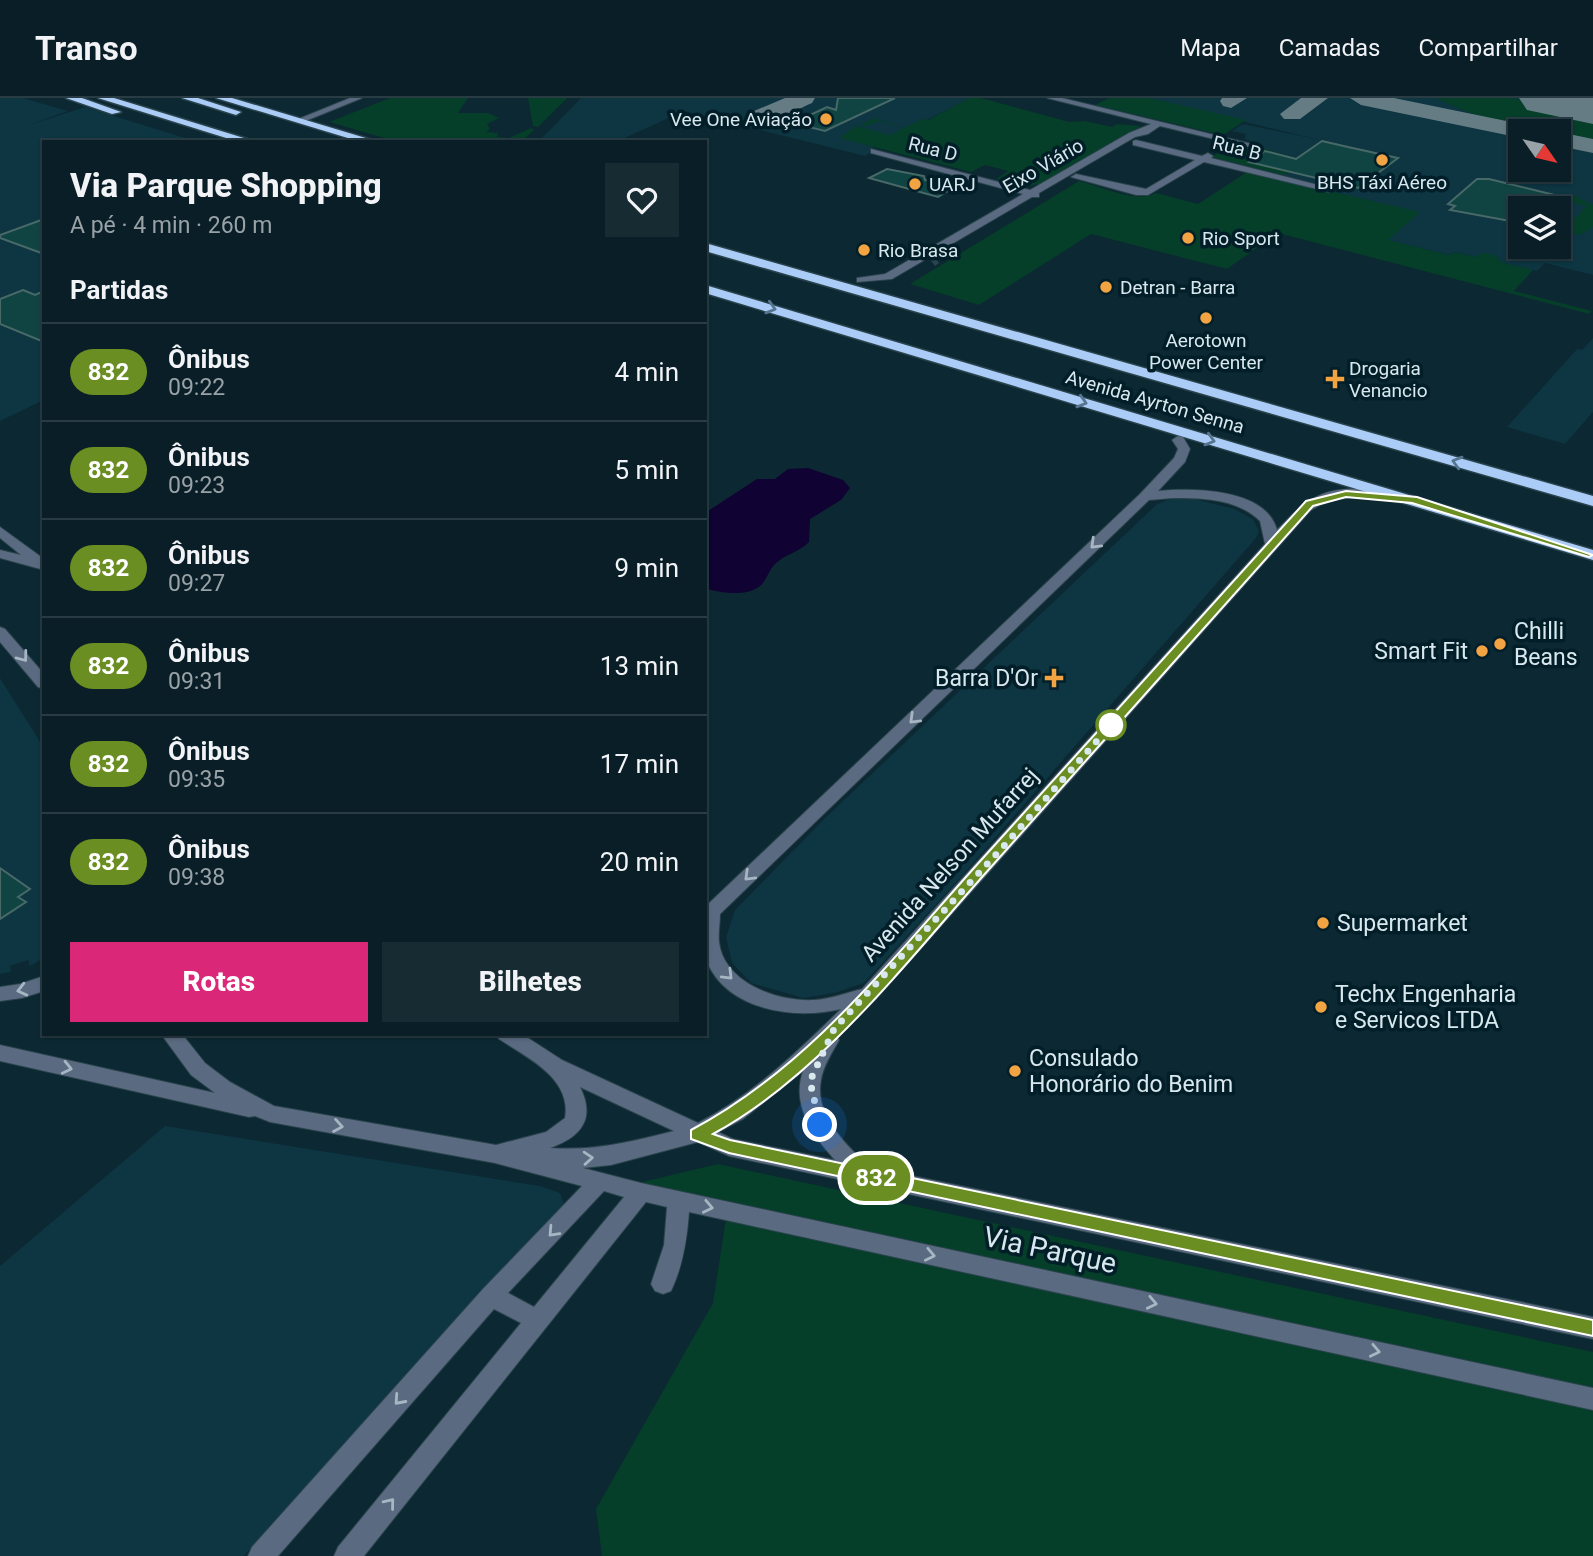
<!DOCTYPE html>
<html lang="pt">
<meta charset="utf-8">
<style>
:root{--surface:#091e26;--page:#172b32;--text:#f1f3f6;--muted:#99a2a7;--line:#293c43;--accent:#db2777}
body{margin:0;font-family:Roboto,sans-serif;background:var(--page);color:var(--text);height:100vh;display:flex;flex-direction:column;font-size:26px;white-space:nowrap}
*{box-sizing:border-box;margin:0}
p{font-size:23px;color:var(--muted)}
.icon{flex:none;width:38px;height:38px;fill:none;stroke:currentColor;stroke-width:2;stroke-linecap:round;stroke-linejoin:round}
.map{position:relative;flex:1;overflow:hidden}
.side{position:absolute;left:42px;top:42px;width:665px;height:896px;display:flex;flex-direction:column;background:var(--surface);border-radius:0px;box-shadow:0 2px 5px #0004,0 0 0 2px var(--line)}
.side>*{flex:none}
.badge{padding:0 14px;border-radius:23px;font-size:24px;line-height:46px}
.needle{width:46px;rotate:124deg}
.buttons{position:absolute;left:1508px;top:21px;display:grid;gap:14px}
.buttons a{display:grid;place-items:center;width:63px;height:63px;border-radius:0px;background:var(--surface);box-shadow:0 2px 5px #0004,0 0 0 2px var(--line);font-size:35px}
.you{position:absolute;width:35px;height:35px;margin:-18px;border:5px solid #fff;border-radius:50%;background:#1a73e8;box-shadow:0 0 0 10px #1a73e833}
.map>.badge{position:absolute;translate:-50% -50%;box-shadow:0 0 0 4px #fff}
h2{padding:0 28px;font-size:26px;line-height:63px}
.round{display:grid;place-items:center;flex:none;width:74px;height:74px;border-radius:0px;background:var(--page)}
.summary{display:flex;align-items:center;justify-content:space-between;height:119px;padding:0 28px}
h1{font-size:33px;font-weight:800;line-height:52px}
.button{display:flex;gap:14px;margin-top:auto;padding:14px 28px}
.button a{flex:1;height:80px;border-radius:0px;background:var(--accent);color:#fff;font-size:28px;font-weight:800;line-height:80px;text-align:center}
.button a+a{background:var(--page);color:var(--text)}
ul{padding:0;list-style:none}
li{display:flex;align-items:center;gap:21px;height:98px;padding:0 28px;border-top:2px solid var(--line)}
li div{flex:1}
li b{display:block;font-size:26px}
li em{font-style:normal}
li .badge{min-width:77px;font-weight:700;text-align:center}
header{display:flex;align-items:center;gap:42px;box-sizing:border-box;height:98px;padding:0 35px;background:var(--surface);border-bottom:2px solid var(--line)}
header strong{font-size:33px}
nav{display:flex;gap:38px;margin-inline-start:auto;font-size:24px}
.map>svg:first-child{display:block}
.built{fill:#0d3542;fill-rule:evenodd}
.green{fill:#053e29}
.water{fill:#100232}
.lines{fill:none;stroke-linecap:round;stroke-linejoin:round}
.taxiway{fill:#667c84;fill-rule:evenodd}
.runway{fill:#667c84;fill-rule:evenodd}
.building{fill:#104443;stroke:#486968;stroke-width:2}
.minor-tunnel{stroke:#2b454e;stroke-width:10;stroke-dasharray:10 5;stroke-linecap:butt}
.minor-casing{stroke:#29434c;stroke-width:2}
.highway-casing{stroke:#29434c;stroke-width:3}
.minor{fill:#5a6a80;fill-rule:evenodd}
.highway{fill:#abccf7;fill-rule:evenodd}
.oneway{stroke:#567590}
.oneway2{stroke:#a6b6c2}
.line{fill:#6b8e23;stroke:#fff;stroke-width:2}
.walk{stroke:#d8e8ee;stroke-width:7;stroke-dasharray:0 12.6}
.poi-dot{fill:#f3a442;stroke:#021e28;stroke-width:2.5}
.stop-dot{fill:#fff;stroke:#6b8e23;stroke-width:3.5}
.labels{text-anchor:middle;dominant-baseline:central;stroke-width:7;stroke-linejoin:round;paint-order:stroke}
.far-poi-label{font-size:19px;fill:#d8e8ee;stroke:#021e28;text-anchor:start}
.far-street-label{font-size:19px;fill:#d8e8ee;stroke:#021e28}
.poi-label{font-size:23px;fill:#d8e8ee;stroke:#021e28;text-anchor:start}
.street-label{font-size:23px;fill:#d8e8ee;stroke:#021e28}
.near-street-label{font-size:28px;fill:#d8e8ee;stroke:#021e28}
</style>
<header>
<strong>Transo</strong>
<nav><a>Mapa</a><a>Camadas</a><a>Compartilhar</a></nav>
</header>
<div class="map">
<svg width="1593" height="1458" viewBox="0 0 1593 1458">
<rect width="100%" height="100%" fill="#0c2832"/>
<!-- built -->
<path class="built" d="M 0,0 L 23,0 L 68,13 L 26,28 L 85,9 L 198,44 L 44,44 L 44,302 L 0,323 Z
M 581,0 L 970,0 L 872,50 L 877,51 L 865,58 L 684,13 L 616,44 L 538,44 Z
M 1144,0 L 1593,0 L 1593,177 L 1545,165 L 1537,173 L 1454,154 L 1449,157 L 1387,142 L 1327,92 L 1330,89 L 1222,63 L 1251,43 L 1244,41 L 1246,36 L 1232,33 L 1243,26 L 1320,42 ZM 1521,33 L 1559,33 L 1559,72 L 1521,72 ZM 1521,110 L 1559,110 L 1559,149 L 1521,149 Z
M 1593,240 L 1593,314 L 1565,346 L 1507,329 L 1577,251 L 1582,252 Z
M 1171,401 L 1194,401 L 1235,411 L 1253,421 L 1259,433 L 1256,440 L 962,778 L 864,885 L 835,895 L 803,900 L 751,885 L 732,865 L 726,839 L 735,812 L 825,720 L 1157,406 Z
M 0,580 L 44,650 L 44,860 L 30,868 L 28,862 L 10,868 L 11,874 L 0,876 Z
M 165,1028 L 540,1088 L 560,1095 L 564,1106 L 244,1458 L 0,1458 L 0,1168 Z"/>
<!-- green -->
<path class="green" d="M 390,0 L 468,0 L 458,15 L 488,15 L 499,20 L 487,26 L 490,31 L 486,34 L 498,35 L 497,39 L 509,40 L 531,30 L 534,32 L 521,44 L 398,44 L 329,24 Z
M 528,0 L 567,0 L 538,29 L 533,28 Z
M 969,0 L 981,0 L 1069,24 L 1085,23 L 1112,29 L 1117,26 L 1141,28 L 1040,86 L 1020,89 L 999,84 L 1001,82 L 996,81 L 1008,73 L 985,67 L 971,74 L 839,40 L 856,28 L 890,37 L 903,30 L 879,23 L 867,28 L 860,27 L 874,20 L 904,30 L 923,21 L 928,22 Z
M 1109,0 L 1149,0 L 1246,22 L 1225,36 L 1218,36 L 1095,7 Z
M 1436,0 L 1511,0 L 1593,16 L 1593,44 L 1559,37 L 1559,33 C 1516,33 1475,19 1436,0 Z
M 1234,46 L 1270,52 L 1297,61 L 1265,54 L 1250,63 L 1289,74 L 1285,77 L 1211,59 Z
M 1247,74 L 1420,114 L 1388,142 L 1449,157 L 1454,154 L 1476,159 L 1481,155 L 1495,157 L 1501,164 L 1533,172 L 1514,193 L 1592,213 L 1589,216 L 1278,135 L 1227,171 L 1091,136 L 979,207 L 910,186 L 1079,83 C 1100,88 1137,106 1156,95 L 1198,106 Z
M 1571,96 L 1593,107 L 1593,129 L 1579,137 L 1562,133 L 1587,108 L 1565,103 Z
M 718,1066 L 1593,1254 L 1593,1458 L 602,1458 L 596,1411 L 713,1205 L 727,1114 L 642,1084 Z"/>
<!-- water -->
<path class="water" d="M 808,370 L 843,382 L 850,390 L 841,402 L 810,421 L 809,444 C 799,454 786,456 776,465 C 769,471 767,482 760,488 C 747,499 719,495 705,490 L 705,415 L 757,381 L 775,381 L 788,371 Z"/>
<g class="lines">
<!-- taxiway -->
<path class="taxiway" d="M 785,0 L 815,0 L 812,5 C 795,12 772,28 754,23 L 750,18 L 754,13 Z
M 1222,0 L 1247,0 L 1231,10 L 1223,8 L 1220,3 Z
M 1301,0 L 1328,0 L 1300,21 L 1284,21 L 1280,16 Z
M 1350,0 L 1394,0 L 1521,26 L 1529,28 L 1533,33 L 1521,33 L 1521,40 L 1361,7 Z
M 1559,34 L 1593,41 L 1593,55 L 1559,48 Z"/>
<!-- runway -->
<path class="runway" d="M 1519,0 L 1593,0 L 1593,26 L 1527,12 Z"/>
</g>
<!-- building -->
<path class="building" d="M 838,0 L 895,0 L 825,33 L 793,25 L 827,9 L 836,12 Z
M 1322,43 L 1348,49 L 1398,60 L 1358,90 L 1249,64 L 1265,53 L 1296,61 Z
M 887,71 L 924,78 L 925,82 L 955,89 L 938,99 L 869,80 Z
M 1477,81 L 1489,81 L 1563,99 L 1551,110 L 1521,110 L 1521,125 L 1450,112 L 1455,108 L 1448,106 Z
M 44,121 L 44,156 L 0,140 L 0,137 Z
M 23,192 L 35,197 L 44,193 L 44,244 L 0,226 L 0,201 Z
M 0,770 L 30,791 L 18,799 L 26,804 L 0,821 Z"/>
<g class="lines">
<!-- minor-tunnel -->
<path class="minor-tunnel" d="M 932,164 L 936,161"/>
<!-- minor casing -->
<g class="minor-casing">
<path id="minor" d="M 350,0 L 362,0 L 303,24 L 296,22 Z
M 1047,0 L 1062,0 L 1252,46 L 1247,49 L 1160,28 L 1148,36 L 1135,39 L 1039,95 L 1039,99 L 1032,99 L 892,181 L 857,184 L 857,180 L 885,176 L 1023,96 L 871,55 L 871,51 L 1030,92 L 1129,35 L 1151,26 Z
M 1136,42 L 1202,58 L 1208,55 L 1213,58 L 1211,60 L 1334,91 L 1329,94 L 1204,64 L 1148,97 L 1136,97 L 1071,79 L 1076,76 L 1146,91 L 1195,62 L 1133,47 L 1133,43 Z
M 1178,338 L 1183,339 L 1190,351 L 1185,364 L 1158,393 C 1193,390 1266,390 1277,432 C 1309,398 1326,387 1375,392 C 1385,394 1399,394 1407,400 L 1400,404 C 1369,400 1337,393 1310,413 L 875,902 L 837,939 L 839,942 C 832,955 823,968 821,982 C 814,1018 846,1046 869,1069 L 1593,1219 L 1593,1241 L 729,1058 L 698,1044 L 611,1067 L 583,1070 L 641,1085 L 1593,1290 L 1593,1312 L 689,1114 C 687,1141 683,1168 671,1193 L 663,1196 L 655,1193 L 651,1186 L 664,1147 L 667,1109 L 646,1104 L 364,1458 L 334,1458 L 338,1449 L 521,1225 L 494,1211 L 278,1458 L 248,1458 L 252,1449 L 483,1191 L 582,1088 L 495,1065 L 270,1024 L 255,1018 L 249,1019 L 0,963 L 0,947 L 215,995 L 191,977 L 161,936 L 182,936 L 205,965 L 230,984 L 274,1008 L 496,1047 L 546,1034 L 565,1020 C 572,980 526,959 499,941 L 496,936 L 522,936 L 562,962 L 698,1025 C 754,996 797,954 841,911 C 796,922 728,913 707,864 C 701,849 705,824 705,809 L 1140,396 L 1174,360 L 1178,351 L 1172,342 ZM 1173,400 C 1205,400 1237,401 1260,423 L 1265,446 L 862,891 C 846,895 830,901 814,902 C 778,904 724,885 719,844 C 718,835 720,825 720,816 L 1149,402 ZM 803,973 C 791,1007 813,1038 835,1062 L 733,1041 L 718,1034 L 743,1021 ZM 580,989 L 674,1033 C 630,1044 596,1053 550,1050 C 581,1039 596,1021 580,989 ZM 604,1093 L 624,1099 L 534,1209 L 508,1195 Z
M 0,429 L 44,461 L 44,472 L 0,460 L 0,452 L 21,457 L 0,440 Z
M 0,529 L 5,531 L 44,576 L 44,591 L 38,589 L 0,544 Z
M 44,878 L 44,893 L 22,900 L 0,903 L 0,889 L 20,886 Z"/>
</g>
<!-- highway casing -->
<g class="highway-casing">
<path id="highway" d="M 66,0 L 82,0 L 121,14 L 112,16 Z
M 98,0 L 114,0 L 257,44 L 239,44 Z
M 182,0 L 198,0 L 241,14 L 236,17 Z
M 216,0 L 232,0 L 379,44 L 361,44 Z
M 705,145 L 1593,398 L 1593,408 L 705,153 Z
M 705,187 L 1593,452 L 1593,462 L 705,195 Z"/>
</g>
<!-- minor -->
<use href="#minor" class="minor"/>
<!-- highway -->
<use href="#highway" class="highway"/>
</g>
<!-- one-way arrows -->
<defs><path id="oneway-chevron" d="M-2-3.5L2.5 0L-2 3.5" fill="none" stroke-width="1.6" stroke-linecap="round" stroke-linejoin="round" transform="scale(1.75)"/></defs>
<g class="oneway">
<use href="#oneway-chevron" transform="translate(771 210) rotate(16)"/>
<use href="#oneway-chevron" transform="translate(1082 304) rotate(17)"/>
<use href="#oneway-chevron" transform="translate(1210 342) rotate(16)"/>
<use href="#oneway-chevron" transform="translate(1457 364) rotate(-164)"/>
</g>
<g class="oneway2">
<use href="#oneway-chevron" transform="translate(1095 446) rotate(136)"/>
<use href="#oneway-chevron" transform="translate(23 559) rotate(53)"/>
<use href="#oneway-chevron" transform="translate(914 621) rotate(136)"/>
<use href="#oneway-chevron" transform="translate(749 778) rotate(136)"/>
<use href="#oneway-chevron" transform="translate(728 877) rotate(45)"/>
<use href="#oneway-chevron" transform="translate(22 892) rotate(166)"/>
<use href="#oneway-chevron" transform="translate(67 970) rotate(13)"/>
<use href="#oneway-chevron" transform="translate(338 1028) rotate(10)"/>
<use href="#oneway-chevron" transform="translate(588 1060) rotate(-4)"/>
<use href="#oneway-chevron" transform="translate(708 1109) rotate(12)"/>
<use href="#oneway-chevron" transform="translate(553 1134) rotate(133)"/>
<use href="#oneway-chevron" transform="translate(930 1157) rotate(12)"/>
<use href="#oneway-chevron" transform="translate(1152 1205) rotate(12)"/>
<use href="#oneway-chevron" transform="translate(1375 1253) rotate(12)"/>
<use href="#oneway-chevron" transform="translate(399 1302) rotate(132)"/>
<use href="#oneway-chevron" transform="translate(390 1405) rotate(-51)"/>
</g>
<!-- line -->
<path class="line" d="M 1346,393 L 1417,399 L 1593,457 L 1589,459 L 1412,405 L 1346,399 L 1313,408 C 1203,531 1093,655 983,778 C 905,866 817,980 713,1036 L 730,1042 L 1593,1222 L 1593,1238 L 729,1055 L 691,1041 L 691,1032 C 809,970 895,857 983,760 C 1090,641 1198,522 1306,403 Z"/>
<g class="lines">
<!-- walk -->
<path class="walk" d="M 820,1027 L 810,983 L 834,931 L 1003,749 L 1111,627"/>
</g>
<!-- markers -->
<g class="poi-dot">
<circle cx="826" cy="21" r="7"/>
<circle cx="1382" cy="62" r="7"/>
<circle cx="915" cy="86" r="7"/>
<circle cx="1188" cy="140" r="7"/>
<circle cx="864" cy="152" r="7"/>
<circle cx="1106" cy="189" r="7"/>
<circle cx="1206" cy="220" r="7"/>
<path d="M1331.5 270.5h7v7h7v7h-7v7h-7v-7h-7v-7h7z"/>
<circle cx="1500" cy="546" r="7"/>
<circle cx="1482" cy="553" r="7"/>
<path d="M1050.5 569.5h7v7h7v7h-7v7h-7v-7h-7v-7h7z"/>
<circle cx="1323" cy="825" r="7"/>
<circle cx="1321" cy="909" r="7"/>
<circle cx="1015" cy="973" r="7"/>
</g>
<circle class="stop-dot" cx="1111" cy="627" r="14"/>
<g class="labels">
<!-- far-poi labels -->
<g class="far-poi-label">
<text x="812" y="21" text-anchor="end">Vee One Aviação</text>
<text x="1382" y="84" text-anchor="middle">BHS Táxi Aéreo</text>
<text x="929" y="86">UARJ</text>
<text x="1202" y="140">Rio Sport</text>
<text x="878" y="152">Rio Brasa</text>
<text x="1120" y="189">Detran - Barra</text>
<text x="1206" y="242" text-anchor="middle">Aerotown<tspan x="1206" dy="22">Power Center</tspan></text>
<text x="1349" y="270">Drogaria<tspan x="1349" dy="22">Venancio</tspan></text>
</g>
<!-- far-street labels -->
<g class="far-street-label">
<text transform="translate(1237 50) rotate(14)">Rua B</text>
<text transform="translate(933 51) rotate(14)">Rua D</text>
<text transform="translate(1043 68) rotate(-30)">Eixo Viário</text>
<text transform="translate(1155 304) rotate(16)">Avenida Ayrton Senna</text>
</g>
<!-- poi labels -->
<g class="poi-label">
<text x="1514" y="533">Chilli<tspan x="1514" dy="26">Beans</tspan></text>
<text x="1468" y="553" text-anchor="end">Smart Fit</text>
<text x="1038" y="580" text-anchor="end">Barra D'Or</text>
<text x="1337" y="825">Supermarket</text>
<text x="1335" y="896">Techx Engenharia<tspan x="1335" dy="26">e Servicos LTDA</tspan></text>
<text x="1029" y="960">Consulado<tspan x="1029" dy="26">Honorário do Benim</tspan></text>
</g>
<!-- street labels -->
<g class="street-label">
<text transform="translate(950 767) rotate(-48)">Avenida Nelson Mufarrej</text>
</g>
<!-- near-street labels -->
<g class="near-street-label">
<text transform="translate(1050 1152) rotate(12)">Via Parque</text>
</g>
</g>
</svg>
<div class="buttons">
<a><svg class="needle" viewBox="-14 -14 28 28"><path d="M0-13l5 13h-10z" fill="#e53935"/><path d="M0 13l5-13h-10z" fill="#99a2a7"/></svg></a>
<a><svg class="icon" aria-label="layers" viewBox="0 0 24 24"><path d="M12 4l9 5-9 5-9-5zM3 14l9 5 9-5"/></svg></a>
</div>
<div class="you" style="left:820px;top:1027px"></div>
<b class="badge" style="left:876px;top:1080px;background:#6b8e23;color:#fff">832</b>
<section class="side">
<div class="summary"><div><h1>Via Parque Shopping</h1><p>A pé · 4 min · 260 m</p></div><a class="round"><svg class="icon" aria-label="heart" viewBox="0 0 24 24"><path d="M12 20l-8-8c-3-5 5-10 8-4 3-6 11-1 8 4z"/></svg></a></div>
<h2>Partidas</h2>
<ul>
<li><span class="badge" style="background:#6b8e23;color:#fff">832</span><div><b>Ônibus</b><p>09:22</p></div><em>4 min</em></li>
<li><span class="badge" style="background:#6b8e23;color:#fff">832</span><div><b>Ônibus</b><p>09:23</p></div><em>5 min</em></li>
<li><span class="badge" style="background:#6b8e23;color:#fff">832</span><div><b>Ônibus</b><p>09:27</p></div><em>9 min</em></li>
<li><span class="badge" style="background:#6b8e23;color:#fff">832</span><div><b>Ônibus</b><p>09:31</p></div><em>13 min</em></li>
<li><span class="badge" style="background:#6b8e23;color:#fff">832</span><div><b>Ônibus</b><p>09:35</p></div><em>17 min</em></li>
<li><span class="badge" style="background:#6b8e23;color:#fff">832</span><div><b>Ônibus</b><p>09:38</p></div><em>20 min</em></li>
</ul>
<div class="button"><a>Rotas</a><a>Bilhetes</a></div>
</section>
</div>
